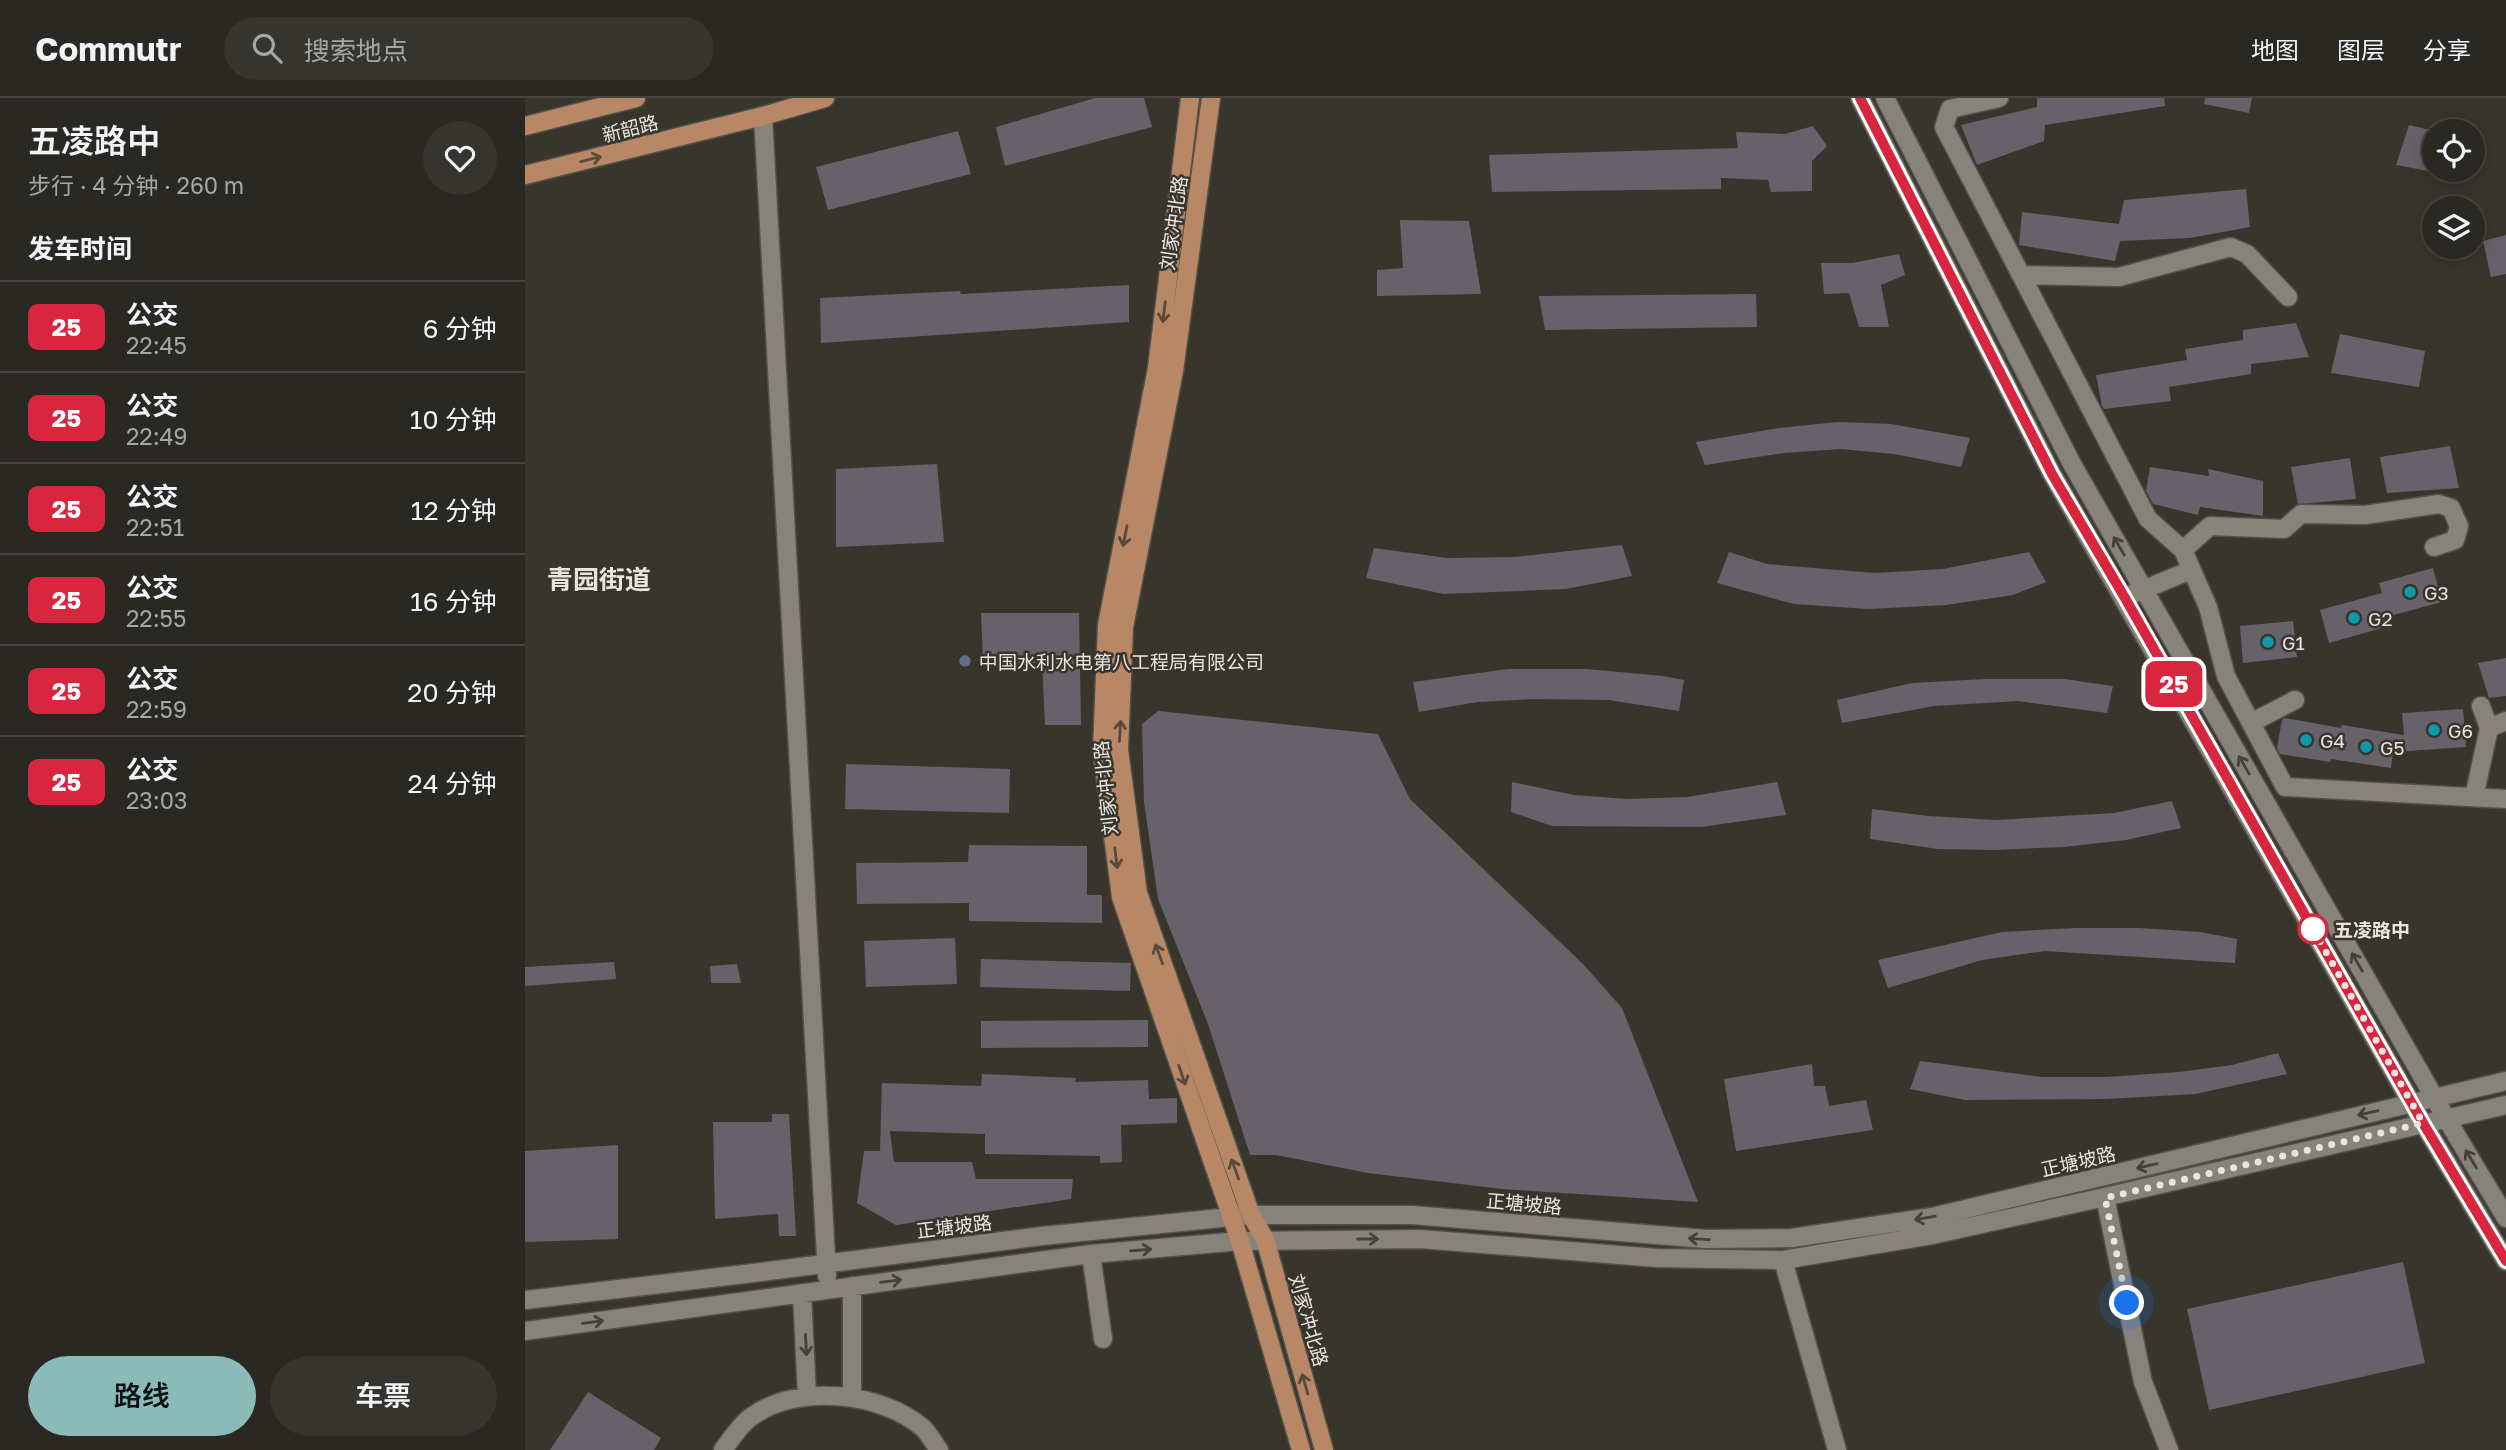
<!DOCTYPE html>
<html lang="zh">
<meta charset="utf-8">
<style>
:root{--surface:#2a2822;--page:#36342f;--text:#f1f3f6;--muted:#a5a6a5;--line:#464440;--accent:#8bbbb9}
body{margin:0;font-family:"Golos Text","Noto Sans SC",sans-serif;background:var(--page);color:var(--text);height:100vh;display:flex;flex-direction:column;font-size:26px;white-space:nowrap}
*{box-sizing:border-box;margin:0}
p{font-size:23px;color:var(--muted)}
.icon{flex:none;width:38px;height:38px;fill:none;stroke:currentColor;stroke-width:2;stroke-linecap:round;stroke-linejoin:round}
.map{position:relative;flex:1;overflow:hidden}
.sheet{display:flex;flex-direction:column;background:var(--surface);width:525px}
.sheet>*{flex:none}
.badge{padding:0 14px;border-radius:10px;font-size:24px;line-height:46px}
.controls{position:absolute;left:1897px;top:21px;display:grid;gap:14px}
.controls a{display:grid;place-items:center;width:63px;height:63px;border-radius:50%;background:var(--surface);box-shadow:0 4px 18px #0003,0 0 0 2px var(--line);font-size:35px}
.you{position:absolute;width:35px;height:35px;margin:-18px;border:5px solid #fff;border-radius:50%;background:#1a73e8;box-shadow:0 0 0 10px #1a73e833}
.map>.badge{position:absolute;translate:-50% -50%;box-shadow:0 0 0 4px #fff}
h2{padding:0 28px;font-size:26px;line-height:63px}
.round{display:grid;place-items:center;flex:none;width:74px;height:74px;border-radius:37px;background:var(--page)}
.headline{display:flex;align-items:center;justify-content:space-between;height:119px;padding:0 28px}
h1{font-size:33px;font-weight:600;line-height:52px}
.cta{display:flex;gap:14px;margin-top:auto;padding:14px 28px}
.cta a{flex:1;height:80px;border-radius:42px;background:var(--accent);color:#111;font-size:28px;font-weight:600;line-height:80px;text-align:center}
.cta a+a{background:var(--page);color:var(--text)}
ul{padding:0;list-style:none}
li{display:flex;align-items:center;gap:21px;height:91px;padding:0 28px;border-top:2px solid var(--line)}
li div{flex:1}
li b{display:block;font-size:26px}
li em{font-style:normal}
li .badge{min-width:77px;font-weight:700;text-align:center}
header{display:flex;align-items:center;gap:42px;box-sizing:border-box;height:98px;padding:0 35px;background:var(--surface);border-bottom:2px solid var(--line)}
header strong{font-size:33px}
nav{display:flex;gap:38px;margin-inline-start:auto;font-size:24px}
.search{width:490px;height:63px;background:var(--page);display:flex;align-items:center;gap:18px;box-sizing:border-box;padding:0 24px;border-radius:38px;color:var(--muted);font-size:26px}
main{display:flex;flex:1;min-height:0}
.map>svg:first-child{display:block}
.building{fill:#666269}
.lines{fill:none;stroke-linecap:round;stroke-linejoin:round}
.minor-casing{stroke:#53504a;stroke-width:21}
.major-casing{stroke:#53504a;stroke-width:21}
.minor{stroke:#87837b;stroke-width:18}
.major{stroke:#b88866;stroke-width:18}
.oneway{stroke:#584a3b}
.oneway2{stroke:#444139}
.line-casing{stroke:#fff;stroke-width:16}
.line{stroke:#d7263d;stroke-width:10}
.walk{stroke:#e7e5e0;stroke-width:7;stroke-dasharray:0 12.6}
.culture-dot{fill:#0f9aa8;stroke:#38352d;stroke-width:2.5}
.service-dot{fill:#5c6f8a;stroke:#38352d;stroke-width:2.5}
.stop-dot{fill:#fff;stroke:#d7263d;stroke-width:3.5}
.labels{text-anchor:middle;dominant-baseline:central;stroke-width:5;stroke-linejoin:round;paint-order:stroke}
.street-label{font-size:19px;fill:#e7e5e0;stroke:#38352d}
.poi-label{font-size:19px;fill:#e7e5e0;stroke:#38352d;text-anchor:start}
.stop-label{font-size:19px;font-weight:bold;fill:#e7e5e0;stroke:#38352d;text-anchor:start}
.district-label{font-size:26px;font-weight:bold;fill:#e7e5e0;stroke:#38352d}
</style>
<header>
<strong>Commutr</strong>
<div class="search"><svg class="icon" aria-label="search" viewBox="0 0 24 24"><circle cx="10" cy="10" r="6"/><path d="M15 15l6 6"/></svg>搜索地点</div>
<nav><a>地图</a><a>图层</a><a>分享</a></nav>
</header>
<main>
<section class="sheet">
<div class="headline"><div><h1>五凌路中</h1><p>步行 · 4 分钟 · 260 m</p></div><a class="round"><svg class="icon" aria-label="heart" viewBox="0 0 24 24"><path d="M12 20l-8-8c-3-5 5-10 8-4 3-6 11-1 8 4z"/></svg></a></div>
<h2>发车时间</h2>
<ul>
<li><span class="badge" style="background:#d7263d;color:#fff">25</span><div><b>公交</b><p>22:45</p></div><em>6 分钟</em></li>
<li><span class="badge" style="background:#d7263d;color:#fff">25</span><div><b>公交</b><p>22:49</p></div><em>10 分钟</em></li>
<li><span class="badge" style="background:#d7263d;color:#fff">25</span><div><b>公交</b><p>22:51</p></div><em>12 分钟</em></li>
<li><span class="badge" style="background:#d7263d;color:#fff">25</span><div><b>公交</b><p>22:55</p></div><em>16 分钟</em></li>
<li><span class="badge" style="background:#d7263d;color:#fff">25</span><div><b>公交</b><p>22:59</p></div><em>20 分钟</em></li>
<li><span class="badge" style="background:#d7263d;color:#fff">25</span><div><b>公交</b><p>23:03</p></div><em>24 分钟</em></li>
</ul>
<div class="cta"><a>路线</a><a>车票</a></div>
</section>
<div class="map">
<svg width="1981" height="1352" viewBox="0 0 1981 1352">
<rect width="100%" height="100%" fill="#38352d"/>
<!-- building -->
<path class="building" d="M 570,0 L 619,0 L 627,29 L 480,68 L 471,29 Z
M 1512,0 L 1639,0 L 1640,8 L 1520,27 L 1519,43 L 1452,67 L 1436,27 L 1512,9 Z
M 1680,0 L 1727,0 L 1724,15 L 1679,6 Z
M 1884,27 L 1909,33 L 1909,74 L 1871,67 Z
M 1288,28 L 1302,48 L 1287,63 L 1287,93 L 1246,94 L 1243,82 L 1196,80 L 1196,91 L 967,94 L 964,57 L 1213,50 L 1211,34 L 1260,36 Z
M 433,33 L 446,76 L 303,112 L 291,69 Z
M 1721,91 L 1725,129 L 1665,140 L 1595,143 L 1590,163 L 1494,147 L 1497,114 L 1594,126 L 1599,102 Z
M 875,122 L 944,123 L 956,196 L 852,198 L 852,172 L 878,170 Z
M 1981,137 L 1981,176 L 1966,179 L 1958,143 Z
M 1374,156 L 1380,177 L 1356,187 L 1364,229 L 1334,229 L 1324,195 L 1299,196 L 1296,165 L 1327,165 Z
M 604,187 L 604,224 L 296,245 L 295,200 L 435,193 L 436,196 Z
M 1231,196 L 1232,229 L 1020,232 L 1014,198 Z
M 1771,225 L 1784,259 L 1726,266 L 1726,276 L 1644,289 L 1646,303 L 1579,311 L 1577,308 L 1571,277 L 1662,262 L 1660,251 L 1718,242 L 1718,232 Z
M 1815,236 L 1900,253 L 1894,289 L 1806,275 Z
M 1313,324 L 1366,326 L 1445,340 L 1436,369 L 1369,356 L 1316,351 L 1259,355 L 1180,367 L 1171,344 L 1254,330 Z
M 1925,348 L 1934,390 L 1862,395 L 1855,359 Z
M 1825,360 L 1831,401 L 1773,406 L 1766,369 Z
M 412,366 L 419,444 L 311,449 L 311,371 Z
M 1625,369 L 1684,378 L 1683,371 L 1738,383 L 1738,418 L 1675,409 L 1673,417 L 1628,406 L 1621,393 Z
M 1097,447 L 1107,478 L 1041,491 L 919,496 L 841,480 L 849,450 L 922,460 L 989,459 Z
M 1204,454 L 1242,466 L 1350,475 L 1418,471 L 1504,454 L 1521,484 L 1488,497 L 1421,507 L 1344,511 L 1269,506 L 1192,485 Z
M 1908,470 L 1917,504 L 1861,519 L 1864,528 L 1804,545 L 1795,512 L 1857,495 L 1854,485 Z
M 456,515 L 554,515 L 556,627 L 520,627 L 517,565 L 458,565 Z
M 1768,523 L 1772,559 L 1718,565 L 1715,528 Z
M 1981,560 L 1981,598 L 1964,600 L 1953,565 Z
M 983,571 L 1062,571 L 1138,578 L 1159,582 L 1154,613 L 1084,602 L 1008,601 L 953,604 L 894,614 L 888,584 Z
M 1460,581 L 1539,581 L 1588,588 L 1582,615 L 1493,603 L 1409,608 L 1317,625 L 1312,602 L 1387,585 Z
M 1938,611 L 1941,649 L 1868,654 L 1866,670 L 1806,661 L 1805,664 L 1755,656 L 1752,650 L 1757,622 L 1759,620 L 1816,630 L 1817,627 L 1879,637 L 1877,615 Z
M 633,613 L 853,636 L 885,701 L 1058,866 L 1097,910 L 1173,1104 L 977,1091 L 843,1075 L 751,1057 L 725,1057 L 683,926 L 633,801 L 619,704 L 617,626 Z
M 321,666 L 485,671 L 484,715 L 320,711 Z
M 987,684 L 1049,697 L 1103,701 L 1162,699 L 1252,684 L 1261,717 L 1176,729 L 1027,728 L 986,714 Z
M 1647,703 L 1656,730 L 1601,742 L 1539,749 L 1469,752 L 1413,751 L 1345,741 L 1347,711 L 1403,718 L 1471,722 L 1589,715 Z
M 444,747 L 562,748 L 562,797 L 577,797 L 577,825 L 444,823 L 444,805 L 332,806 L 331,765 L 443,764 Z
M 1550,830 L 1614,830 L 1675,834 L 1712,841 L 1710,865 L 1520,853 L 1457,862 L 1363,890 L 1353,862 L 1477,834 Z
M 430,840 L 432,886 L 341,889 L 339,843 Z
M 456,861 L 606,865 L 605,893 L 455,889 Z
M 89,864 L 91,881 L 0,888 L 0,869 Z
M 212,866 L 216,885 L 186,885 L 185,868 Z
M 623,922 L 623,949 L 456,950 L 456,923 Z
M 1753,955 L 1762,976 L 1670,996 L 1581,1001 L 1440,1002 L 1385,991 L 1395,963 L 1517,979 L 1582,979 L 1654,974 L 1707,967 Z
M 1287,966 L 1289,988 L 1300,988 L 1304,1008 L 1341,1002 L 1348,1032 L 1211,1053 L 1199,981 Z
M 457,976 L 551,980 L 550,984 L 623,982 L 624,1001 L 652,1000 L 652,1025 L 596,1027 L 597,1064 L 575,1065 L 575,1058 L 460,1056 L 460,1036 L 365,1033 L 369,1064 L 447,1064 L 451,1081 L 548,1081 L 546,1101 L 371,1127 L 332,1105 L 339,1053 L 355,1053 L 357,985 L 456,988 Z
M 247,1016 L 264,1016 L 271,1138 L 254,1138 L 253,1116 L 190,1121 L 188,1024 L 247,1024 Z
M 93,1047 L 93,1141 L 0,1144 L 0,1053 Z
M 1878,1164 L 1900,1265 L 1684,1312 L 1662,1211 Z
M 63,1294 L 136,1340 L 129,1352 L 25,1352 Z"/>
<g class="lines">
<!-- minor casing -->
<g class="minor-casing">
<path id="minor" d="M 1335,0 L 1527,376 L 1898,1025 L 1981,1163
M 1360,0 L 1547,366 L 1921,1020 L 1981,1120
M 1474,0 L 1425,11 L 1419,29 L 1623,421 L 1658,452 L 1683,509 L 1701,578 L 1760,689 L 1981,701
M 238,18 L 302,1178
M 1497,177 L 1594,179 L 1706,149 L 1722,156 L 1763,199
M 1658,452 L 1685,428 L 1759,431 L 1776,416 L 1840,417 L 1914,406 L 1926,410 L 1934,428 L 1930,442 L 1909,449
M 1608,496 L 1666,472
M 1956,608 L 1964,630
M 1726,625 L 1770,602
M 1949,699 L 1964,630 L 1981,623
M 1580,1099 L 1618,1284 L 1644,1352
M 566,1156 L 578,1241
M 1258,1162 L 1312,1352
M 327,1188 L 327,1299
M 277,1195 L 282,1299
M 0,1202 L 220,1176 L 517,1138 L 726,1117 L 887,1117 L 1181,1141 L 1267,1140 L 1407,1119 L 1981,983
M 0,1233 L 566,1156 L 715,1143 L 895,1141 L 1132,1160 L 1258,1162 L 1407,1137 L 1580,1099 L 1981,1007
M 198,1352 C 206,1341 215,1327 226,1319 C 272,1285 356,1294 398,1330 C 404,1336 409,1345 414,1352"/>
</g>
<!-- major casing -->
<g class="major-casing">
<path id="major" d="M 665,0 L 632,270 L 582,527 L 577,653 L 596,799 L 715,1143 L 776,1352
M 686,0 L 649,273 L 599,529 L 594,652 L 613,795 L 726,1117 L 740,1141 L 799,1352
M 0,28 L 111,0
M 0,77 L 238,18 L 300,0"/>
</g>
<!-- minor -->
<use href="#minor" class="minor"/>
<!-- major -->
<use href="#major" class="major"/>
</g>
<!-- one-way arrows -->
<defs><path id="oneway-shaft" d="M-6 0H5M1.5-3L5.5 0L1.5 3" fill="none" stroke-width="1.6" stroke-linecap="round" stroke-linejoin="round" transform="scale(1.75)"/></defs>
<g class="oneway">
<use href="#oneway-shaft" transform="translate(66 61) rotate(-14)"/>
<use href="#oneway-shaft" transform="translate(639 214) rotate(97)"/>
<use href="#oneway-shaft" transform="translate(600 438) rotate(101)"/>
<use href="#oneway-shaft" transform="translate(595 633) rotate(-87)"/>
<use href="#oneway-shaft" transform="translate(591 760) rotate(83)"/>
<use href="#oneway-shaft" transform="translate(634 856) rotate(-110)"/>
<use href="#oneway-shaft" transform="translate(657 977) rotate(71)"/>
<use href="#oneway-shaft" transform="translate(710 1071) rotate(-110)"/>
<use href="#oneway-shaft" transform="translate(780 1286) rotate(-106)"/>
</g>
<g class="oneway2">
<use href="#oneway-shaft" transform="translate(1594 448) rotate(-120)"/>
<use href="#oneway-shaft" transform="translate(1719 667) rotate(-120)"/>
<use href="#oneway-shaft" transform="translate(1832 864) rotate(-120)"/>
<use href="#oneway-shaft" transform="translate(1843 1015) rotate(167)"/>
<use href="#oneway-shaft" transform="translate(1946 1061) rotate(-121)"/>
<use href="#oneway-shaft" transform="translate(1622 1068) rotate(167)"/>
<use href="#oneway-shaft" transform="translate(1400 1120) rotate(170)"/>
<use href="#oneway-shaft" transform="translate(843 1141)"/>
<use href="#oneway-shaft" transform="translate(1174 1141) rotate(-177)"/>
<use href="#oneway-shaft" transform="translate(616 1152) rotate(-5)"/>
<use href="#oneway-shaft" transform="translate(366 1183) rotate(-7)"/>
<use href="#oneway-shaft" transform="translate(68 1224) rotate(-8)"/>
<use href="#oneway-shaft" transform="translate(281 1247) rotate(87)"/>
</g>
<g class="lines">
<!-- line casing -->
<g class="line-casing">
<path id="line" d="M 1335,0 L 1527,376 L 1600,500 L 1898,1025 L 1981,1163"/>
</g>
<!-- line -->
<use href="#line" class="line"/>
<!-- walk -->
<path class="walk" d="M 1602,1205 L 1580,1100 L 1898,1025 L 1788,831"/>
</g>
<!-- markers -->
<g class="culture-dot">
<circle cx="1885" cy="494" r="7"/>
<circle cx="1829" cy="520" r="7"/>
<circle cx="1743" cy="544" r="7"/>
<circle cx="1909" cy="632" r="7"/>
<circle cx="1781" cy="642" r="7"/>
<circle cx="1841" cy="649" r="7"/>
</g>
<circle class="service-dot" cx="440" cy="563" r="7"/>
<circle class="stop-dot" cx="1788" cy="831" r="14"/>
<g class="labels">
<!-- street labels -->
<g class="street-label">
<text transform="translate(105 30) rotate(-14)">新韶路</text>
<text transform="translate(648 125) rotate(-82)">刘家冲北路</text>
<text transform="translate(580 690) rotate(-96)">刘家冲北路</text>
<text transform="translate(1553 1063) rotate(-13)">正塘坡路</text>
<text transform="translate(999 1105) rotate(5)">正塘坡路</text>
<text transform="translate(429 1128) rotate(-7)">正塘坡路</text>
<text transform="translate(784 1222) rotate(74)">刘家冲北路</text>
</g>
<!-- poi labels -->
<g class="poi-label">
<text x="1899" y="494">G3</text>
<text x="1843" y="520">G2</text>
<text x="1757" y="544">G1</text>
<text x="454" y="563">中国水利水电第八工程局有限公司</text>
<text x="1923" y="632">G6</text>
<text x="1795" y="642">G4</text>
<text x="1855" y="649">G5</text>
</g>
<!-- stop labels -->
<g class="stop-label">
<text x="1809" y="831">五凌路中</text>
</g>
<!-- district labels -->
<g class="district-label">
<text x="74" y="481">青园街道</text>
</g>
</g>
</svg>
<div class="controls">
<a><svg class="icon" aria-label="locate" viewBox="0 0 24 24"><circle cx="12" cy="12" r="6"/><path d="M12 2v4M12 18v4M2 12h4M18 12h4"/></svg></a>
<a><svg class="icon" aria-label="layers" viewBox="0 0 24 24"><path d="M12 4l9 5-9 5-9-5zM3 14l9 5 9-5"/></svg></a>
</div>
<div class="you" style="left:1602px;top:1205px"></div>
<b class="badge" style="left:1649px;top:586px;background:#d7263d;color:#fff">25</b>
</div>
</main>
